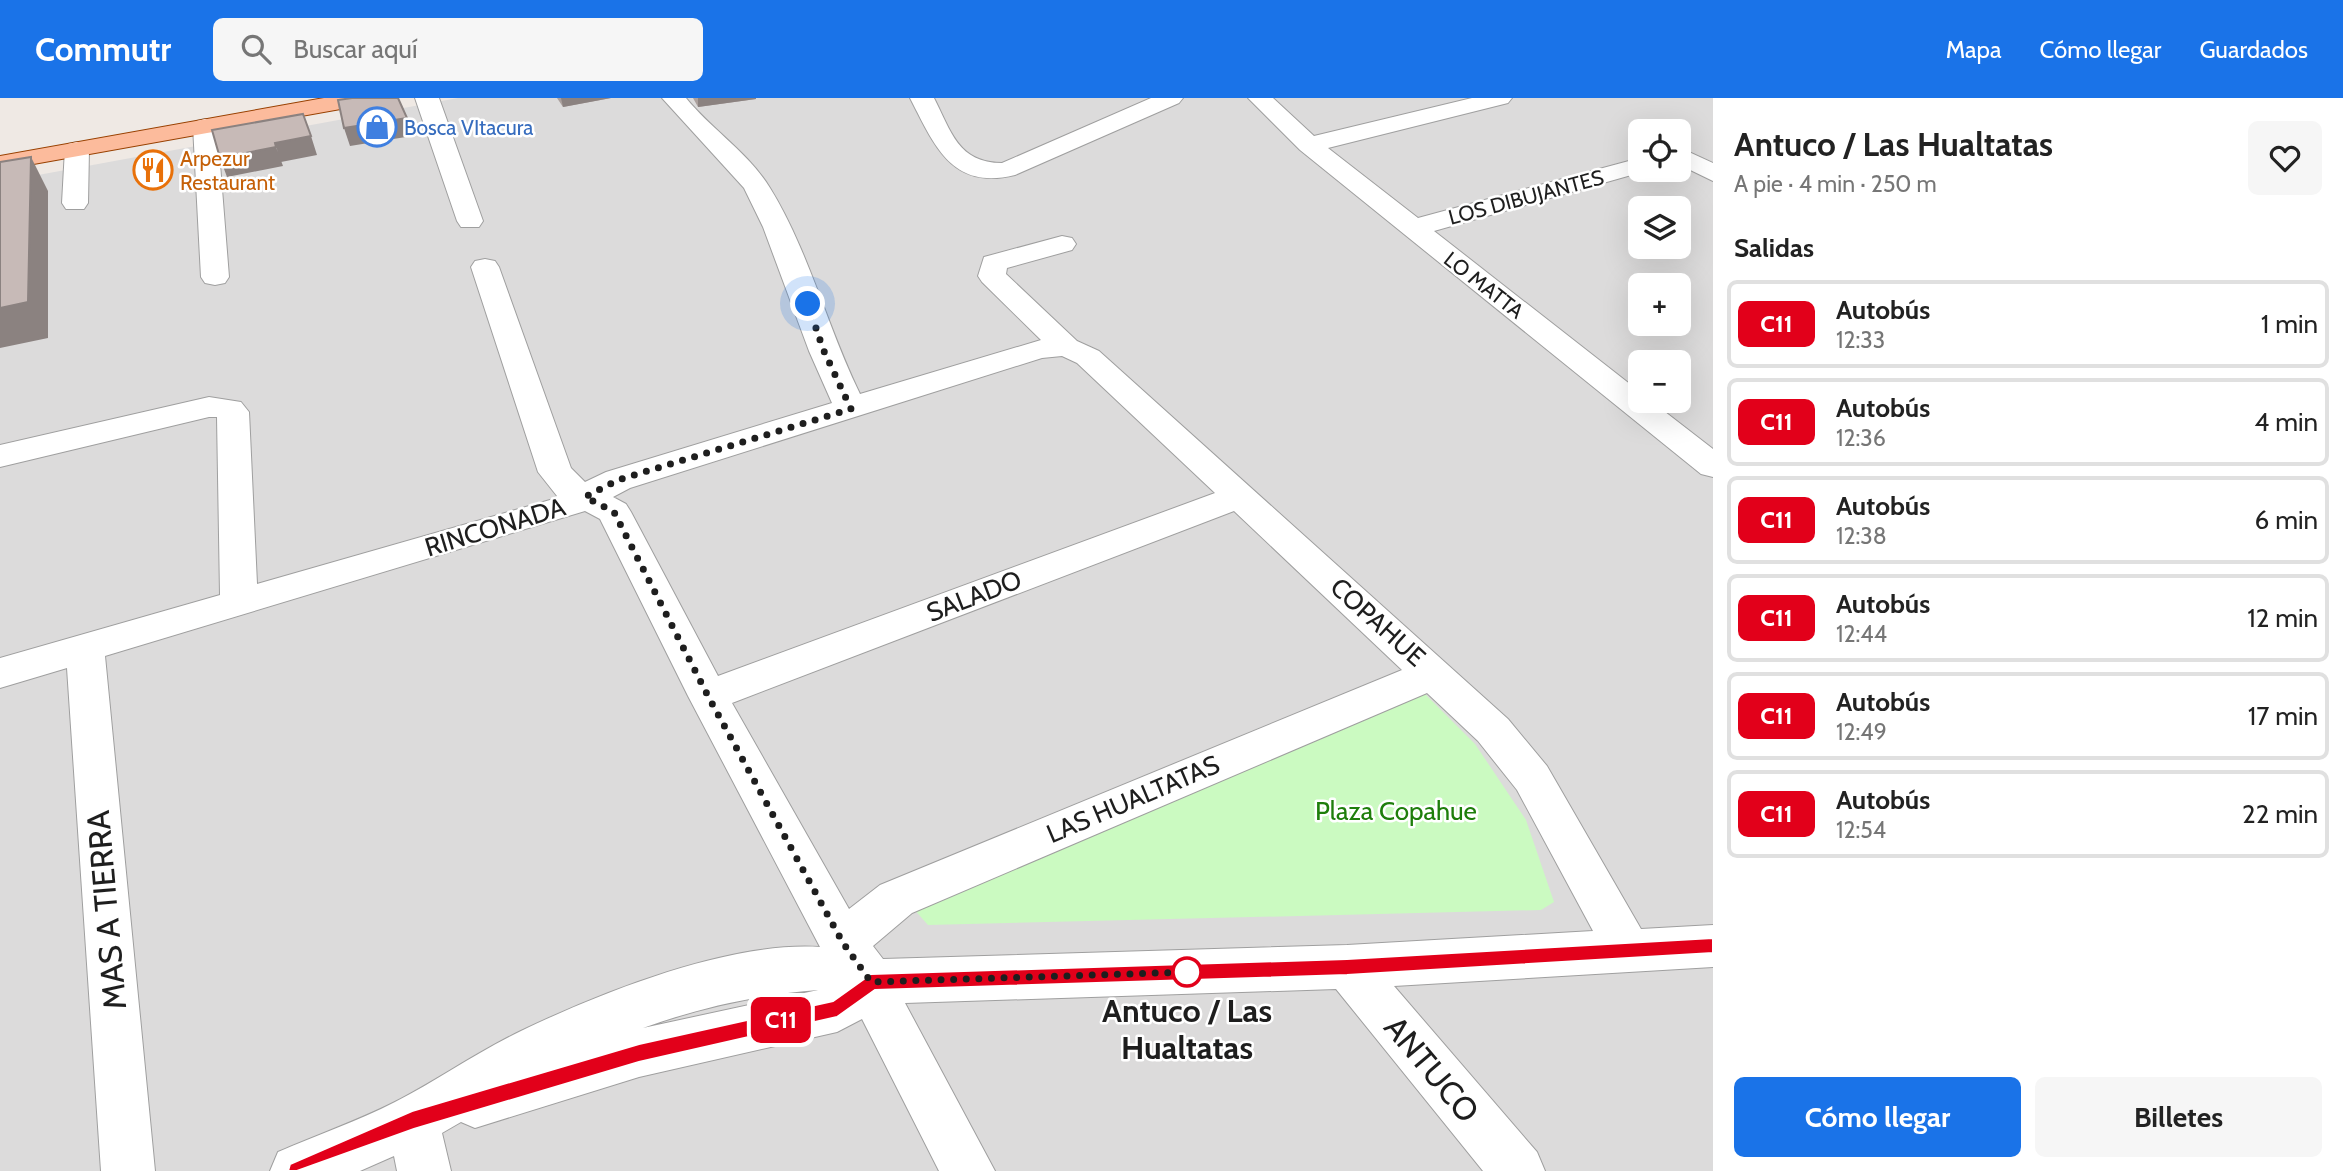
<!DOCTYPE html>
<html lang="es">
<meta charset="utf-8">
<style>
:root{--surface:#fff;--page:#f6f6f6;--text:#222;--muted:#767676;--line:#e0e0e0;--accent:#1a73e8}
body{margin:0;font-family:Cabin,sans-serif;background:var(--page);color:var(--text);height:100vh;display:flex;flex-direction:column;font-size:26px;white-space:nowrap}
*{box-sizing:border-box;margin:0}
p{font-size:23px;color:var(--muted)}
.icon{flex:none;width:38px;height:38px;fill:none;stroke:currentColor;stroke-width:2;stroke-linecap:round;stroke-linejoin:round}
.map{position:relative;flex:1;overflow:hidden}
.sheet{display:flex;flex-direction:column;background:var(--surface);width:630px}
.sheet>*{flex:none}
.badge{padding:0 14px;border-radius:10px;font-size:24px;line-height:46px}
.fabs{position:absolute;left:1628px;top:21px;display:grid;gap:14px}
.fabs a{display:grid;place-items:center;width:63px;height:63px;border-radius:10px;background:var(--surface);box-shadow:0 7px 28px #0002;font-size:35px}
.you{position:absolute;width:35px;height:35px;margin:-18px;border:5px solid #fff;border-radius:50%;background:#1a73e8;box-shadow:0 0 0 10px #1a73e833}
.map>.badge{position:absolute;translate:-50% -50%;box-shadow:0 0 0 4px #fff}
h2{padding:0 21px;font-size:26px;line-height:63px}
.round{display:grid;place-items:center;flex:none;width:74px;height:74px;border-radius:10px;background:var(--page)}
.overview{display:flex;align-items:center;justify-content:space-between;height:119px;padding:0 21px}
h1{font-size:33px;font-weight:700;line-height:52px}
.action{display:flex;gap:14px;margin-top:auto;padding:14px 21px}
.action a{flex:1;height:80px;border-radius:10px;background:var(--accent);color:#fff;font-size:28px;font-weight:700;line-height:80px;text-align:center}
.action a+a{background:var(--page);color:var(--text)}
ul{padding:0;list-style:none}
li{display:flex;align-items:center;gap:21px;height:88px;margin:0 14px 10px;padding:0 7px;border:4px solid var(--line);border-radius:10px}
li div{flex:1}
li b{display:block;font-size:26px}
li em{font-style:normal}
li .badge{min-width:77px;font-weight:700;text-align:center}
header{display:flex;align-items:center;gap:42px;box-sizing:border-box;height:98px;padding:0 35px;background:var(--accent);color:#fff}
header strong{font-size:33px}
nav{display:flex;gap:38px;margin-inline-start:auto;font-size:24px}
.search{width:490px;height:63px;background:var(--page);display:flex;align-items:center;gap:18px;box-sizing:border-box;padding:0 24px;border-radius:10px;color:var(--muted);font-size:26px}
main{display:flex;flex:1;min-height:0}
.map>svg:first-child{display:block}
.residential{fill:#dcdbdb;fill-rule:evenodd}
.park{fill:#cbfac1}
.lines{fill:none;stroke-linecap:round;stroke-linejoin:round}
.minor-casing{stroke:#9f9f9f;stroke-width:2}
.major-casing{stroke:#984000;stroke-width:2}
.minor{fill:#fff;fill-rule:evenodd}
.major{fill:#fcbb9c;fill-rule:evenodd}
.wall{fill:#aba09d}
.shaded-wall{fill:#8b8280}
.building{fill:#c7bab7;stroke:#8b8280;stroke-width:2}
.line{fill:#e2001a;stroke:#fff;stroke-width:2}
.walk{stroke:#1e1e1e;stroke-width:7;stroke-dasharray:0 12.6}
.stop-dot{fill:#fff;stroke:#e2001a;stroke-width:3.5}
.labels{text-anchor:middle;dominant-baseline:central;stroke-width:5;stroke-linejoin:round;paint-order:stroke}
.far-shop-label{font-size:21px;fill:#366cbe;stroke:#fff;text-anchor:start}
.far-food-label{font-size:21px;fill:#c56008;stroke:#fff;text-anchor:start}
.far-street-label{font-size:21px;fill:#1e1e1e;stroke:#fff}
.street-label{font-size:26px;fill:#1e1e1e;stroke:#fff}
.park-label{font-size:26px;fill:#1e7e0b;stroke:#fff}
.near-street-label{font-size:32px;fill:#1e1e1e;stroke:#fff}
.near-stop-label{font-size:32px;font-weight:bold;fill:#1e1e1e;stroke:#fff}
</style>
<header>
<strong>Commutr</strong>
<div class="search"><svg class="icon" aria-label="search" viewBox="0 0 24 24"><circle cx="10" cy="10" r="6"/><path d="M15 15l6 6"/></svg>Buscar aquí</div>
<nav><a>Mapa</a><a>Cómo llegar</a><a>Guardados</a></nav>
</header>
<main>
<div class="map">
<svg width="1713" height="1073" viewBox="0 0 1713 1073">
<rect width="100%" height="100%" fill="#efe9e4"/>
<!-- residential -->
<path class="residential" d="M 458,0 L 1713,0 L 1713,1073 L 0,1073 L 0,84 ZM 1640,33 L 1678,33 L 1678,72 L 1640,72 ZM 1640,110 L 1678,110 L 1678,149 L 1640,149 ZM 1640,187 L 1678,187 L 1678,226 L 1640,226 ZM 1640,264 L 1678,264 L 1678,303 L 1640,303 Z"/>
<!-- park -->
<path class="park" d="M 1420,591 L 1475,646 L 1526,722 L 1554,804 L 1541,812 L 928,827 L 912,809 Z"/>
<g class="lines">
<!-- minor casing -->
<g class="minor-casing">
<path id="minor" d="M 415,0 L 439,0 L 483,123 L 479,129 L 461,129 L 457,123 Z
M 662,0 L 686,0 C 712,32 748,54 770,90 C 809,153 827,229 860,296 L 1041,242 L 982,184 L 978,178 L 984,159 L 1062,138 L 1072,140 L 1076,146 L 1072,152 L 1007,170 L 1006,176 L 1077,243 L 1099,253 L 1508,621 L 1547,668 L 1641,831 L 1713,827 L 1713,869 L 1394,888 L 1537,1054 L 1545,1073 L 1483,1073 L 1336,891 L 905,905 L 995,1073 L 939,1073 L 862,921 L 837,934 L 639,979 L 475,1030 L 461,1024 L 442,1035 L 451,1073 L 397,1073 L 394,1058 L 360,1073 L 270,1073 L 278,1054 C 317,1037 358,1023 395,1004 C 438,982 477,954 521,933 C 602,894 730,843 820,849 L 688,598 L 600,421 L 585,413 L 105,558 L 155,1073 L 101,1073 L 67,570 L 0,590 L 0,560 L 220,497 L 217,319 L 209,319 L 0,369 L 0,347 L 209,299 L 241,304 L 249,314 L 257,486 L 550,402 L 557,398 L 538,374 L 471,169 L 475,163 L 485,161 L 495,163 L 499,169 L 571,370 L 585,384 L 606,374 L 832,305 L 809,253 L 763,129 L 744,90 ZM 1062,258 L 1077,265 L 1215,395 L 718,578 L 631,414 L 626,406 L 613,399 L 630,390 L 1042,260 ZM 1234,413 L 1402,572 L 880,787 L 849,811 L 732,605 ZM 1427,595 L 1478,643 L 1517,692 L 1593,833 L 1347,847 L 883,861 L 873,848 L 912,815 ZM 818,892 L 643,930 C 701,909 756,897 818,892 Z
M 910,0 L 934,0 C 951,33 958,65 1002,65 L 1151,0 L 1183,0 L 1179,5 L 1015,77 C 951,93 934,46 910,0 Z
M 1248,0 L 1273,0 L 1314,38 L 1472,0 L 1512,0 L 1508,5 L 1328,50 L 1418,120 L 1640,60 L 1640,72 L 1649,72 L 1434,133 L 1640,294 L 1640,303 L 1651,303 L 1713,351 L 1713,379 L 1701,376 L 1300,52 Z
M 205,21 L 213,23 L 217,28 L 229,179 L 225,185 L 215,187 L 205,185 L 201,179 L 193,28 L 197,23 Z
M 77,44 L 86,46 L 89,51 L 88,105 L 84,111 L 66,111 L 62,105 L 65,51 L 68,46 Z
M 1678,49 L 1713,65 L 1713,83 L 1678,66 Z"/>
</g>
<!-- major casing -->
<g class="major-casing">
<path id="major" d="M 324,0 L 375,0 L 371,5 L 363,7 L 0,72 L 0,58 Z"/>
</g>
<!-- minor -->
<use href="#minor" class="minor"/>
<!-- major -->
<use href="#major" class="major"/>
</g>
<!-- wall -->
<path class="wall" d="M 557,0 L 611,0 L 563,9 Z
M 693,0 L 756,0 L 756,1 L 698,9 Z"/>
<!-- shaded-wall -->
<path class="shaded-wall" d="M 561,0 L 611,0 L 563,9 Z
M 698,0 L 756,0 L 756,1 L 698,9 Z
M 407,20 L 412,38 L 350,48 L 344,30 Z
M 311,38 L 317,57 L 281,64 L 275,45 Z
M 276,49 L 283,68 L 227,79 L 220,60 Z
M 31,59 L 48,93 L 48,240 L 0,250 L 0,210 Z"/>
<!-- building -->
<path class="building" d="M 352,0 L 398,0 L 407,20 L 344,30 L 338,2 Z
M 303,16 L 311,38 L 275,45 L 276,49 L 220,60 L 212,32 Z
M 31,59 L 28,204 L 0,210 L 0,64 Z"/>
<!-- line -->
<path class="line" d="M 1713,840 L 1713,855 L 1347,877 L 875,892 L 837,919 L 639,964 L 414,1031 L 297,1073 L 288,1073 L 290,1066 L 412,1013 L 639,946 L 833,903 L 871,876 L 1347,861 Z"/>
<g class="lines">
<!-- walk -->
<path class="walk" d="M 808,206 L 823,251 L 851,311 L 618,382 L 585,399 L 614,414 L 708,598 L 843,845 L 871,884 L 1191,874 L 1187,874"/>
</g>
<!-- icons -->
<defs>
<g id="shop-ring" transform="scale(2.0125)"><circle r="9.5" fill="#fff" stroke="#3f7fe0" stroke-width="1.5"/><path d="M-5-2.5h2.3a2.7 3.5 0 0 1 5.4 0H5L5.5 6h-11ZM-1.5-2.5h3a1.5 2.3 0 0 0-3 0Z" fill="#3f7fe0"/></g>
<g id="restaurant-ring" transform="scale(2.0125)"><circle r="9.5" fill="#fff" stroke="#e8710a" stroke-width="1.5"/><path d="M-5-6h1v4h1v-4h1v4h1v-4h1v5L-1.5 .5V6h-2V.5L-5-1ZM5-6V6H3V1.5H1.5Q1.5-4 5-6Z" fill="#e8710a"/></g>
</defs>
<g fill-rule="evenodd">
<use href="#shop-ring" x="377" y="29"/>
<use href="#restaurant-ring" x="153" y="72"/>
</g>
<!-- markers -->
<circle class="stop-dot" cx="1187" cy="874" r="14"/>
<g class="labels">
<!-- far-shop labels -->
<g class="far-shop-label">
<text x="404" y="29">Bosca VItacura</text>
</g>
<!-- far-food labels -->
<g class="far-food-label">
<text x="180" y="60">Arpezur<tspan x="180" dy="24">Restaurant</tspan></text>
</g>
<!-- far-street labels -->
<g class="far-street-label">
<text transform="translate(1526 99) rotate(-15)">LOS DIBUJANTES</text>
<text transform="translate(1484 187) rotate(38)">LO MATTA</text>
</g>
<!-- street labels -->
<g class="street-label">
<text transform="translate(495 429) rotate(-17)">RINCONADA</text>
<text transform="translate(974 498) rotate(-21)">SALADO</text>
<text transform="translate(1378 524) rotate(42)">COPAHUE</text>
<text transform="translate(1133 701) rotate(-23)">LAS HUALTATAS</text>
</g>
<!-- park labels -->
<g class="park-label">
<text x="1396" y="713">Plaza Copahue</text>
</g>
<!-- near-street labels -->
<g class="near-street-label">
<text transform="translate(106 812) rotate(-95)">MAS A TIERRA</text>
<text transform="translate(1432 971) rotate(50)">ANTUCO</text>
</g>
<!-- near-stop labels -->
<g class="near-stop-label">
<text x="1187" y="912">Antuco / Las<tspan x="1187" dy="37">Hualtatas</tspan></text>
</g>
</g>
</svg>
<div class="fabs">
<a><svg class="icon" aria-label="locate" viewBox="0 0 24 24"><circle cx="12" cy="12" r="6"/><path d="M12 2v4M12 18v4M2 12h4M18 12h4"/></svg></a>
<a><svg class="icon" aria-label="layers" viewBox="0 0 24 24"><path d="M12 4l9 5-9 5-9-5zM3 14l9 5 9-5"/></svg></a>
<a>+</a>
<a>−</a>
</div>
<div class="you" style="left:808px;top:206px"></div>
<b class="badge" style="left:781px;top:922px;background:#e2001a;color:#fff">C11</b>
</div>
<section class="sheet">
<div class="overview"><div><h1>Antuco / Las Hualtatas</h1><p>A pie · 4 min · 250 m</p></div><a class="round"><svg class="icon" aria-label="heart" viewBox="0 0 24 24"><path d="M12 20l-8-8c-3-5 5-10 8-4 3-6 11-1 8 4z"/></svg></a></div>
<h2>Salidas</h2>
<ul>
<li><span class="badge" style="background:#e2001a;color:#fff">C11</span><div><b>Autobús</b><p>12:33</p></div><em>1 min</em></li>
<li><span class="badge" style="background:#e2001a;color:#fff">C11</span><div><b>Autobús</b><p>12:36</p></div><em>4 min</em></li>
<li><span class="badge" style="background:#e2001a;color:#fff">C11</span><div><b>Autobús</b><p>12:38</p></div><em>6 min</em></li>
<li><span class="badge" style="background:#e2001a;color:#fff">C11</span><div><b>Autobús</b><p>12:44</p></div><em>12 min</em></li>
<li><span class="badge" style="background:#e2001a;color:#fff">C11</span><div><b>Autobús</b><p>12:49</p></div><em>17 min</em></li>
<li><span class="badge" style="background:#e2001a;color:#fff">C11</span><div><b>Autobús</b><p>12:54</p></div><em>22 min</em></li>
</ul>
<div class="action"><a>Cómo llegar</a><a>Billetes</a></div>
</section>
</main>
